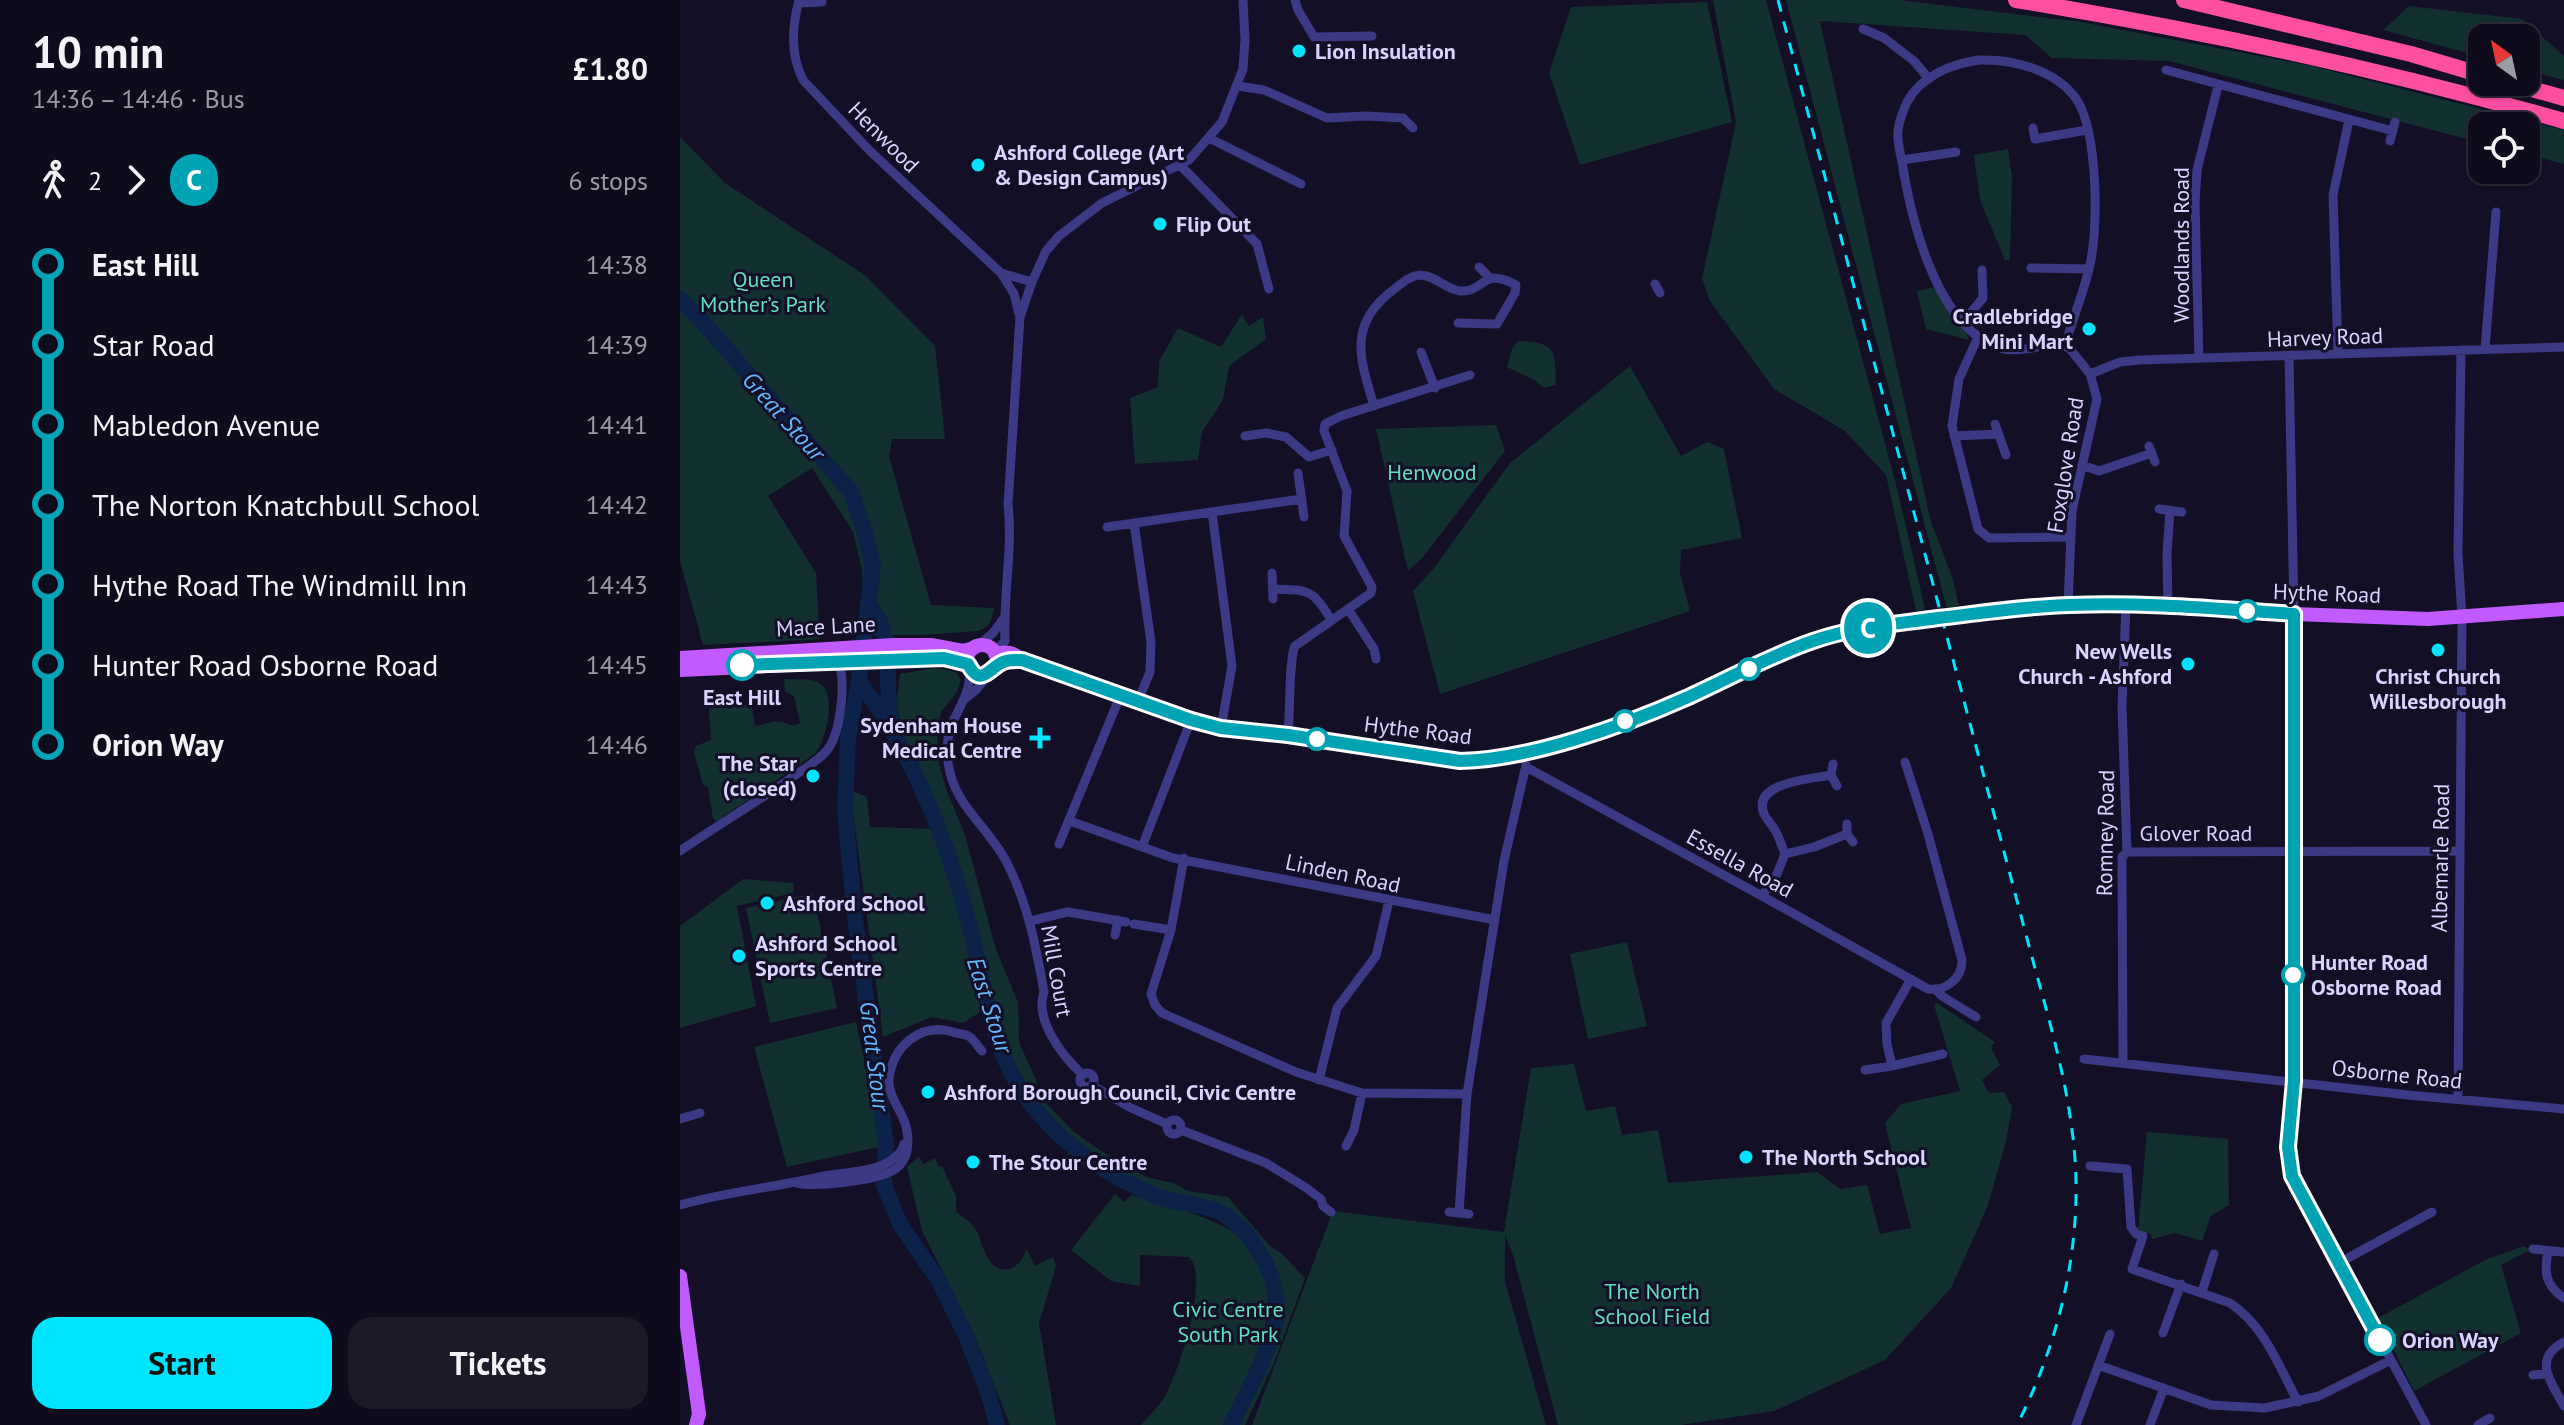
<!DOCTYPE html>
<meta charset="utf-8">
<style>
:root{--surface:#0e0b1c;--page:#1c1929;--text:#f1f3f6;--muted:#9b9ba3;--line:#2e2b3b;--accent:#00e5ff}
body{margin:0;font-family:"PT Sans",sans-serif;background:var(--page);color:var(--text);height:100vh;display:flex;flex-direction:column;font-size:30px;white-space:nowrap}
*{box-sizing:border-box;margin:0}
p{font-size:26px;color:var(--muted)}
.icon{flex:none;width:44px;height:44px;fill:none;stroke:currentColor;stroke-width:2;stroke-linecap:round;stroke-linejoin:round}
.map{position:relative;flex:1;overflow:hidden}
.panel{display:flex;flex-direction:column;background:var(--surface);width:680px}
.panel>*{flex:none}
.badge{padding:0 16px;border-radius:26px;font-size:28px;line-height:52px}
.needle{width:52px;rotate:327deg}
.fabs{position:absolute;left:1788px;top:24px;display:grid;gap:16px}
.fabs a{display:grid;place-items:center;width:72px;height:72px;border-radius:16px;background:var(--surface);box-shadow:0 2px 6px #0004,0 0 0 2px var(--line);font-size:40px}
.map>.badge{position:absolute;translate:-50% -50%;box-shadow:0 0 0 4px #fff}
.legs{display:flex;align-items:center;gap:12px;height:88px;padding:0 32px;font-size:26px}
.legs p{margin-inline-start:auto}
.overview{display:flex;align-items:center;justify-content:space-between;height:136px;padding:0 32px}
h1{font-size:44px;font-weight:700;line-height:60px}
.cta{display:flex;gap:16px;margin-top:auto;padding:16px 32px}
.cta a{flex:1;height:92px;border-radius:24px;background:var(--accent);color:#111;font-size:32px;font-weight:700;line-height:92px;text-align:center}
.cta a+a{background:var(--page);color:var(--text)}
ul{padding:0 32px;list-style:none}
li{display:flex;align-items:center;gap:28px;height:80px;font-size:30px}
li i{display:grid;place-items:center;width:12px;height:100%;margin:0 10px;background:currentColor}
li i::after{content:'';width:20px;height:20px;margin:-10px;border:6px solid;border-radius:50%;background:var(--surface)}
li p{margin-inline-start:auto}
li:first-child i{background:linear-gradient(#0000 50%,currentColor 0)}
li:last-child i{background:linear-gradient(currentColor 50%,#0000 0)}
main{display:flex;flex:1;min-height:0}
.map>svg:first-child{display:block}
.green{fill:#12302f}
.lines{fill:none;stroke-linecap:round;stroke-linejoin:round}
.river{stroke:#0c2248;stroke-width:16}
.street{stroke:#3d3a85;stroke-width:9}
.primary{stroke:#c25bff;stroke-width:14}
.highway{stroke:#ff4fa3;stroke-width:16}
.rail{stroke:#00e5ff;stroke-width:3;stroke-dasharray:12 10;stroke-linecap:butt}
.primary-bridge{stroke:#c25bff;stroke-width:14}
.line-1-casing{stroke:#fff;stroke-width:18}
.line-1{stroke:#00a3b4;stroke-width:12}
.poi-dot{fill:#00e5ff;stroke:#130f26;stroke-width:3}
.stop-1-dot{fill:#fff;stroke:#00a3b4;stroke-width:4}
.labels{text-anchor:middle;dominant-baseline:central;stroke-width:6;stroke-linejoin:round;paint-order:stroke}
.poi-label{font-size:22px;font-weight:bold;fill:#d9d4ff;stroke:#130f26;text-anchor:start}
.street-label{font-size:22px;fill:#d9d4ff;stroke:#130f26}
.park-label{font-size:22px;fill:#5fe0c0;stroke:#130f26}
.stop-label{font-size:22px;font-weight:bold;fill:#d9d4ff;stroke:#130f26;text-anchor:start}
.water-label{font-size:24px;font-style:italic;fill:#62b6ff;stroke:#130f26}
</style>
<main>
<section class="panel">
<div class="overview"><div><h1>10 min</h1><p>14:36 – 14:46 · Bus</p></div><b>£1.80</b></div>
<div class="legs"><svg class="icon" aria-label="walk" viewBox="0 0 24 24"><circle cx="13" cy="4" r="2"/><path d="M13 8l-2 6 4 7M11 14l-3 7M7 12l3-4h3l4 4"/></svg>2<svg class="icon" aria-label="forward" viewBox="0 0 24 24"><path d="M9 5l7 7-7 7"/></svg><b class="badge" style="background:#00a3b4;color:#fff">C</b><p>6 stops</p></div>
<ul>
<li><i style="color:#00a3b4"></i><b>East Hill</b><p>14:38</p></li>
<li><i style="color:#00a3b4"></i><span>Star Road</span><p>14:39</p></li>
<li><i style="color:#00a3b4"></i><span>Mabledon Avenue</span><p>14:41</p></li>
<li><i style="color:#00a3b4"></i><span>The Norton Knatchbull School</span><p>14:42</p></li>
<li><i style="color:#00a3b4"></i><span>Hythe Road The Windmill Inn</span><p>14:43</p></li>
<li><i style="color:#00a3b4"></i><span>Hunter Road Osborne Road</span><p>14:45</p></li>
<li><i style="color:#00a3b4"></i><b>Orion Way</b><p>14:46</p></li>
</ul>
<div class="cta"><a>Start</a><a>Tickets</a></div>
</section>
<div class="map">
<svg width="1884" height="1425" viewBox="0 0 1884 1425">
<rect width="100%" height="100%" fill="#130f26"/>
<!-- green -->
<path class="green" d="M 1033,0 L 1086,0 L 1218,492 L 1245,609 L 1236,611 L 1206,475 L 1165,431 L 1094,389 L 1030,301 L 1022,279 L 1056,122 Z
M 1106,0 L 1219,0 L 1401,22 L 1632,66 L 1884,130 L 1884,164 L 1846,154 L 1846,126 L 1802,126 L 1802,143 L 1489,61 L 1372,58 L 1345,35 L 1140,21 L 1251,522 L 1273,579 L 1279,606 L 1267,609 Z
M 1027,2 L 1052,122 L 900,165 L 869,73 L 891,7 Z
M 1729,6 L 1842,19 L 1884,56 L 1884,80 L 1846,70 L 1846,38 L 1802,38 L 1802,57 L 1703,30 Z
M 0,137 L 45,183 L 186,276 L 255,346 L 265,439 L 212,439 L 209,456 L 251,605 L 314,608 C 312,620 310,627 298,631 L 241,635 L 183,635 L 182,570 L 173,532 L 132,468 L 88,496 L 136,573 L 140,639 L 23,645 L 0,561 Z
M 1328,149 L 1332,177 L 1330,260 L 1325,260 L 1300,200 L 1294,155 Z
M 1255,287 L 1273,317 L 1286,332 L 1289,340 L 1246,329 L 1237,291 Z
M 562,314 L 569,326 L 583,317 L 586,339 L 549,366 L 543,400 L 522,432 L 518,460 L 455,464 L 450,398 L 478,387 L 479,361 L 498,328 L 541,347 Z
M 838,341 C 877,342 875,350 876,385 L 864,388 L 854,380 L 827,367 L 832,349 Z
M 950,366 L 1001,456 L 1027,442 L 1044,449 L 1062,538 L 1001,550 L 1000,573 L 1010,611 L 760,694 L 733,591 L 754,568 L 830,463 Z
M 816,425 L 825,451 L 743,557 L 728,571 L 696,429 Z
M 255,668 L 276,672 L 281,680 L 277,692 L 261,712 L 257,732 L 259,763 L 266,789 L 285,835 L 316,950 L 338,1002 L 339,1042 L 356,1080 L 360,1097 L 393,1131 L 418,1149 L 466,1177 L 493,1183 L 508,1191 L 548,1197 L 590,1246 L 601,1253 L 625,1278 L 594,1363 L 565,1425 L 550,1425 L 595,1319 L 594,1285 L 566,1236 L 533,1210 L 497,1203 L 458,1188 L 414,1164 L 368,1122 L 327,1063 L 314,1029 L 283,899 L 258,814 L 235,758 L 223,739 L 217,700 L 220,674 Z
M 104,679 C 114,680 128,678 137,682 C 159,690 146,739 136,753 L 37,821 L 33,819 L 28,787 L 23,785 L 14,752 L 16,746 L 31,740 L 29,709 L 71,702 L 75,726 C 82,725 94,720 102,722 C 111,724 111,728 120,723 L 114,696 L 105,691 Z
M 170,790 L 187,797 L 190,827 L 258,829 L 305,1009 L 283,1023 L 252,1017 L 203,1037 Z
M 63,879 L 114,883 L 113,893 L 57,906 L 76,1006 L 0,1028 L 0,926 Z
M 133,893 L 157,1008 L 90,1023 L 66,908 Z
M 947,942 L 967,1026 L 908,1039 L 890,954 Z
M 1257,1003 L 1315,1042 L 1311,1047 L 1320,1065 L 1302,1080 L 1309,1093 L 1324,1092 L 1332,1107 L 1326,1142 L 1307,1208 L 1271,1288 L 1205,1360 L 1094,1411 L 1001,1425 L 878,1425 L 833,1255 L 825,1235 L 825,1282 L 866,1425 L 572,1425 L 653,1211 L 824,1232 L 851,1068 L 894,1064 L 906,1111 L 935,1106 L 942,1135 L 978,1130 L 988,1183 L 1137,1172 L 1160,1189 L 1187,1185 L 1200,1234 L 1231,1228 L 1205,1123 L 1221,1104 L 1280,1091 L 1254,1005 Z
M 176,1022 L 203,1146 L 107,1167 L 74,1047 Z
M 1467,1132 L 1548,1139 L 1549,1205 L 1531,1216 L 1522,1241 L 1495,1233 L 1472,1239 L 1471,1234 L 1458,1231 Z
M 239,1157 L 243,1164 L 255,1158 L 259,1167 L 262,1166 L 276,1196 L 276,1211 C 282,1218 290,1220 295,1228 C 303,1241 307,1278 332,1268 C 340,1264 344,1257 346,1248 L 355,1266 L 373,1257 L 376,1266 L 359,1323 L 376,1425 L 330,1425 L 294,1334 L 242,1231 L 227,1167 Z
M 435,1194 L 445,1202 L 451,1195 C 480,1203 538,1218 560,1237 C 618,1288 572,1368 547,1425 L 461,1425 C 469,1416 479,1406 485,1396 C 499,1372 530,1277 509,1257 L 460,1255 L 460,1286 L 431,1281 L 391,1250 Z
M 1844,1246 L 1850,1250 L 1821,1265 L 1841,1333 L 1734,1391 L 1698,1318 L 1807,1259 Z"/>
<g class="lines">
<!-- river -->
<path class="river" d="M 0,299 L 29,329 L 171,492 L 184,530 L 193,566 L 179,681 L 168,737 L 165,811 L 175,919 L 206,1144 L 204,1185 L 220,1224 L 259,1281 L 286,1336 L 308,1392 L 317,1425
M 188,604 C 218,635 202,682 212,720
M 179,681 C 236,757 270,847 293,939 C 301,973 307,1007 318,1041 C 342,1115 408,1169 479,1197 C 498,1204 529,1205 543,1214 C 574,1233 602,1281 596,1318 C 589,1355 567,1392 551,1425"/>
<!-- street -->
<path class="street" d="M 119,0 C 112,27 110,54 123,80 L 190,151 L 321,273 L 334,294 L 339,314
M 615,0 L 618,10 L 634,37 L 692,36
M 119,3 L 142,2
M 1183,29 L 1204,38 L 1234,61 L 1249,79
M 1299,60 C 1333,59 1377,70 1397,100 C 1418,134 1419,231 1409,269 C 1403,293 1394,316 1387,339 L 1382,344 C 1358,344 1335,357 1310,344 C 1254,316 1231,218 1222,162 C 1220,152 1217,141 1218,131 C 1219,122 1223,111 1227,102 C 1241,76 1271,64 1299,60 Z
M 1486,70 L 1713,131
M 558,86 L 584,90 L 647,118 L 685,116 L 723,118 L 733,128
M 1353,128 L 1355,139 L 1407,130
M 529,138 L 621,184
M 1710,141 L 1715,122
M 1222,160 L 1276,152
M 500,165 L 577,244 L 589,289
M 799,267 L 810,278
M 1351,268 L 1409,269
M 321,273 L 352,282
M 975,284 L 980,293
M 1283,322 L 1303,298 L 1302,270
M 1298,337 L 1279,379 L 1272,426 L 1298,529 L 1309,538 L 1390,537
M 1382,344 L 1391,350 L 1410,374 L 1417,399 L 1392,511 L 1388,605
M 1805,349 L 1816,212
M 741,352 L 755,388
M 1658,354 L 1653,195 L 1669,120
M 1609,357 L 1614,614 L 1614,1081 L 1608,1147 L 1612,1176 L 1746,1425
M 1519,358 L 1515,203 L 1517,170 L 1538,86
M 1410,374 L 1440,362 L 1459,360 L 1884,347
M 694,406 C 680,359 667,325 713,290 C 721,284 729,276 740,275 C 754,275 766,289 780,291 C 804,293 802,266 836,285 L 835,293 L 817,324 L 778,323
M 1315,424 L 1326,455
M 565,436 L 586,433 L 606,437 L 629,457 L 652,450
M 1274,436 L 1318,434
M 1469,446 L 1475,462
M 1402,465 L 1419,471 L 1472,453
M 618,473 L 624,517
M 1479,509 L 1502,512
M 532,512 L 552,666 L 541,728
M 454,523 L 471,642 L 470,672 L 458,701
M 427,527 L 622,499
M 592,573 L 593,599
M 593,589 C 627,590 633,588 651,620
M 1488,606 L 1487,553 L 1490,510
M 668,609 L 694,649 L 696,659
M 298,646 L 313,633 L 323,619
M 314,652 L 325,641 C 323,595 333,549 328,504 L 340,317 L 352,282 L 366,251 L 379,236 L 422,203 L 509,160 L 542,122 L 563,69 L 565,40 L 563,0
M 290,669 C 290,710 262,716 268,762 C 273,805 307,825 326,861 C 348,903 356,947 364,992 C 354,1020 383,1057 403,1075
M 286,698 L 296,690 L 310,673
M 608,735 C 610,716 609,657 615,646 L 691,593 L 692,587 L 664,536 L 667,491 L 644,431 L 645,424 L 661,416 L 790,375
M 1153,764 L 1151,775 L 1157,786
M 846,767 L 1082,896 L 1248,989 C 1266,991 1282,979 1282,960 L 1248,834 L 1225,762
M 390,821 L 493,858 L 815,920
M 1167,824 L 1167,834 L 1173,842
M 379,844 L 441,694
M 462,847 L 511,720
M 0,851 C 38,825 77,802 114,776 C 125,768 140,760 148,749 C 161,731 167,678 157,658
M 1447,852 L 1778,851
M 1105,854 L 1134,847 L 1167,834
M 504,858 L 491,930 L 471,994 L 475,1005 L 482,1013 L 616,1072 L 682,1093 L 787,1094
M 1082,896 L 1097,874 L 1105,854 C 1102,846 1099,837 1095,830 C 1092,825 1087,820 1084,814 C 1071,782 1132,779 1151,775
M 350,921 L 388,912 L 446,922
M 454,924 L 491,930
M 435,935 L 438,920
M 1231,979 L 1206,1023 L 1207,1044 L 1212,1066 L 1263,1054
M 1256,990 L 1262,996 L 1296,1017
M 1404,1059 L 1728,1095 L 1884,1109
M 1443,1063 L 1442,857 L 1447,852 L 1442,706 L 1446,605
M 1185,1070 L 1212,1066
M400 1080a7 7 0 1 1 14 0a7 7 0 1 1-14 0Z
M 639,1080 L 657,1008 L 696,956 L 709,901
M 412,1085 L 449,1107 L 487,1124
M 1778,1098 L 1782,617 L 1778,553 L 1781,350
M 0,1119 L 20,1113
M487 1127a7 7 0 1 1 14 0a7 7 0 1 1-14 0Z
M 501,1130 L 586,1163 L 625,1187 L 641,1199 L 643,1206 L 651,1212
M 666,1146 L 674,1130 L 682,1093
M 1410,1166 L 1447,1169 L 1451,1227 L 1456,1234 L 1463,1236 L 1452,1269 L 1550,1303 C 1585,1326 1599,1367 1618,1402
M 117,1183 C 137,1187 205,1181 219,1166 C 228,1157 229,1143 227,1131 C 225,1113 208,1099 209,1080 C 212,1047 240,1022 273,1032 C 278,1034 286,1034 290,1037 C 295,1041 298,1047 302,1051
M 0,1205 C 45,1192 90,1188 135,1178 C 157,1172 182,1174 203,1165 C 212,1161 222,1153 224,1144
M 769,1212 L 789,1214
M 779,1213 L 787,1094 L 824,861 L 846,765
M 1853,1249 L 1884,1252
M 1868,1251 C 1864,1272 1865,1285 1884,1298
M 1659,1263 L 1752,1212
M 1522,1292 L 1534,1254
M 1483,1333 L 1501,1284
M 1884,1342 C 1851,1359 1872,1383 1884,1406
M 1418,1365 L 1531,1405 L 1585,1408 L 1639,1396 L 1711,1360
M 1853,1375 L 1866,1374
M 1396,1425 L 1430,1334
M 1470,1425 L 1484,1388
M 1798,1425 L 1810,1418"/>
<!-- primary -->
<path class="primary" d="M 1278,616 L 1388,605 L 1488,606 L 1614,614 L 1748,619 L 1884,609
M287 660a15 15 0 1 1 30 0a15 15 0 1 1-30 0Z
M 315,654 C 326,651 333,652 342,660 L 511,720 L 541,728 L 608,735 L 780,761 C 847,760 929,730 991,704 C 1038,685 1083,659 1131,642 C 1164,630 1203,624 1238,621
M 0,658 L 213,645 L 251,645 L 283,651 L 294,648
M 0,670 L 264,658 L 288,664
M 0,1276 L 19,1414 L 16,1425"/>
<!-- highway -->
<path class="highway" d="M 1336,0 C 1520,30 1704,70 1884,121
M 1504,0 L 1731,54 L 1802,75
M 1827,82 L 1884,98"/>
<!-- rail -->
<path class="rail" d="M 1098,0 L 1349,946 C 1365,1006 1384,1067 1392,1130 C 1406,1230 1383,1335 1337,1425"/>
<!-- primary-bridge -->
<path class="primary-bridge" d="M 1238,621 L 1278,616"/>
</g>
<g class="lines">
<!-- line-1 casing -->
<g class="line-1-casing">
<path id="line-1" d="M 62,665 L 264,658 L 288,664 C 300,687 308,670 321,663 C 327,659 335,660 342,660 L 511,720 L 541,728 L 608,735 L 780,761 C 848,760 943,726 1006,698 C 1048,679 1089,656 1133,641 C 1173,627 1216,624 1258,618 C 1301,613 1346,606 1390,605 C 1465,602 1539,609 1614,614 L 1614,1081 L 1608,1147 L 1612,1176 L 1700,1340"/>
</g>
<!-- line-1 -->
<use href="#line-1" class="line-1"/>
</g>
<!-- markers -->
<g class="poi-dot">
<circle cx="619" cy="51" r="8"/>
<circle cx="298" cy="165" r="8"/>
<circle cx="480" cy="224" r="8"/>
<circle cx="1409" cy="329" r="8"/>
<circle cx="1758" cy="650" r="8"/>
<circle cx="1508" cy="664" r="8"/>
<path d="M356 726h8v8h8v8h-8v8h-8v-8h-8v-8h8z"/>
<circle cx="133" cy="776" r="8"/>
<circle cx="87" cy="903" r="8"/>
<circle cx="59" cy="956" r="8"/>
<circle cx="248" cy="1092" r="8"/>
<circle cx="1066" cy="1157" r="8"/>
<circle cx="293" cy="1162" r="8"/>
</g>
<g class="stop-1-dot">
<circle cx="1567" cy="611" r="10"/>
<circle cx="62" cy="665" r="14"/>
<circle cx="1069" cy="669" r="10"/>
<circle cx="945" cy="721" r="10"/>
<circle cx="637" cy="739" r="10"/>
<circle cx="1613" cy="975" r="10"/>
<circle cx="1700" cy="1340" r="14"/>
</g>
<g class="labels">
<!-- poi labels -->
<g class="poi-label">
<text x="635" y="51">Lion Insulation</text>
<text x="314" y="152">Ashford College (Art<tspan x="314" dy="25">&amp; Design Campus)</tspan></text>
<text x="496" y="224">Flip Out</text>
<text x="1393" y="316" text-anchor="end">Cradlebridge<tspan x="1393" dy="25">Mini Mart</tspan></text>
<text x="1492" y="651" text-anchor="end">New Wells<tspan x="1492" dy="25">Church - Ashford</tspan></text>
<text x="1758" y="676" text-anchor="middle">Christ Church<tspan x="1758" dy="25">Willesborough</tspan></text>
<text x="342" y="725" text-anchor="end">Sydenham House<tspan x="342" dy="25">Medical Centre</tspan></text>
<text x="117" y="763" text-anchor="end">The Star<tspan x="117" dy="25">(closed)</tspan></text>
<text x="103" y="903">Ashford School</text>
<text x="75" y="943">Ashford School<tspan x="75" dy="25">Sports Centre</tspan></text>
<text x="264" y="1092">Ashford Borough Council, Civic Centre</text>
<text x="1082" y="1157">The North School</text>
<text x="309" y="1162">The Stour Centre</text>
</g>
<!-- street labels -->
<g class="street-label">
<text transform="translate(204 137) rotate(45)">Henwood</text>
<text transform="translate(1501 245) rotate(-90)">Woodlands Road</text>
<text transform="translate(1645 337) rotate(-2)">Harvey Road</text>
<text transform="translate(1385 465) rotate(-81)">Foxglove Road</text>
<text transform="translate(1647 593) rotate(2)">Hythe Road</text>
<text transform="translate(146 626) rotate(-3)">Mace Lane</text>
<text transform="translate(738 730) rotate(7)">Hythe Road</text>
<text transform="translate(1425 833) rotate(-89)">Romney Road</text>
<text x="1516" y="833">Glover Road</text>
<text transform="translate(1760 858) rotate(-89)">Albemarle Road</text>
<text transform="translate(1060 863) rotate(29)">Essella Road</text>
<text transform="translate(663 873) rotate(12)">Linden Road</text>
<text transform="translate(377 971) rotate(80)">Mill Court</text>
<text transform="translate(1717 1074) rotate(6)">Osborne Road</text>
</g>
<!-- park labels -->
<g class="park-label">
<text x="83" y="279">Queen<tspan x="83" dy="25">Mother’s Park</tspan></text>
<text x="752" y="472">Henwood</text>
<text x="972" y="1291">The North<tspan x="972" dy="25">School Field</tspan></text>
<text x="548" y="1309">Civic Centre<tspan x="548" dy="25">South Park</tspan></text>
</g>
<!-- stop labels -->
<g class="stop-label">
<text x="62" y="697" text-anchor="middle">East Hill</text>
<text x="1631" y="962">Hunter Road<tspan x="1631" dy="25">Osborne Road</tspan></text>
<text x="1722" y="1340">Orion Way</text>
</g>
<!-- water labels -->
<g class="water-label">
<text transform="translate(104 416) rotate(48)">Great Stour</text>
<text transform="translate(310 1005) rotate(72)">East Stour</text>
<text transform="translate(195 1056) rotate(83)">Great Stour</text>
</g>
</g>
</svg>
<div class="fabs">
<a><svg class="needle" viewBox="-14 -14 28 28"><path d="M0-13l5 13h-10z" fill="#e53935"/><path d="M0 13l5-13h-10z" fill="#9b9ba3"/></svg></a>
<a><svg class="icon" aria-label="locate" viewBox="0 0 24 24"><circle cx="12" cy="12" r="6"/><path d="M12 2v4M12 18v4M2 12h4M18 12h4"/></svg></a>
</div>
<b class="badge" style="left:1188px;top:628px;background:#00a3b4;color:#fff">C</b>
</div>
</main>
